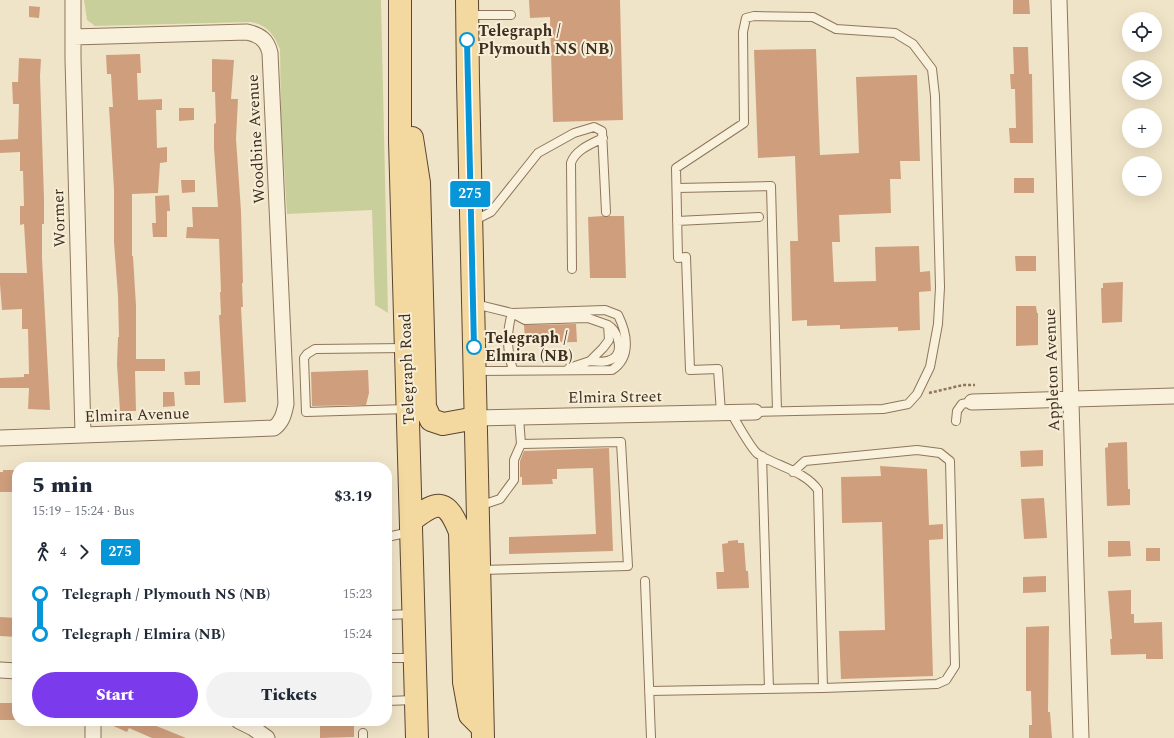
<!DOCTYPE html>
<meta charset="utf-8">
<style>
:root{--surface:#fff;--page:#f2f2f3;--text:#1f2937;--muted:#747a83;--accent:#7c3aed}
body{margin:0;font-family:Spectral,serif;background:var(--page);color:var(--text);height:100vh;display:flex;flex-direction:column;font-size:15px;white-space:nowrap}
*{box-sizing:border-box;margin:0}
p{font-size:13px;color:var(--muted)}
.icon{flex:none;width:22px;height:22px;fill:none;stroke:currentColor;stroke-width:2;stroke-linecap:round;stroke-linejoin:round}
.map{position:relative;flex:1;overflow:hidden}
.sheet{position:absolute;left:12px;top:462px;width:380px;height:264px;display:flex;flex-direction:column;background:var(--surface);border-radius:16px;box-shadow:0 4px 16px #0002}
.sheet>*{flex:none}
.badge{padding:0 8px;border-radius:3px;font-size:14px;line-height:26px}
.controls{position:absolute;left:1122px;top:12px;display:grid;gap:8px}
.controls a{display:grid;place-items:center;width:40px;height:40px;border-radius:50%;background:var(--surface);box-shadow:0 4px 16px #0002;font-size:20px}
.map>.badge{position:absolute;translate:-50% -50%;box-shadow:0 0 0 2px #fff}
.legs{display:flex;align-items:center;gap:6px;height:44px;padding:0 20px;font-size:13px}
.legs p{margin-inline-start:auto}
.overview{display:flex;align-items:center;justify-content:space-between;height:68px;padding:0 20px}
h1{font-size:22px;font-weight:800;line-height:30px}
.primary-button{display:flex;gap:8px;margin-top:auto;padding:8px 20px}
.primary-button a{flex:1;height:46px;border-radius:24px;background:var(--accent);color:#fff;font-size:16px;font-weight:800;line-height:46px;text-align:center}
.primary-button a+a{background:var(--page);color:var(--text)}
ul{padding:0 20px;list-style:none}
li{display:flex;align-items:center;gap:14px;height:40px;font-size:15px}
li i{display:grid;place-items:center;width:6px;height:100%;margin:0 5px;background:currentColor}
li i::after{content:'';width:10px;height:10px;margin:-5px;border:3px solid;border-radius:50%;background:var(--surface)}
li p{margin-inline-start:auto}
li:first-child i{background:linear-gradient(#0000 50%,currentColor 0)}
li:last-child i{background:linear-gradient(currentColor 50%,#0000 0)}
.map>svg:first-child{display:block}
.green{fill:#c9cf9b}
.building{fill:#cf9f7d}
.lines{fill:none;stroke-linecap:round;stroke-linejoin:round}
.lane-casing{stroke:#8d765c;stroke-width:10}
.street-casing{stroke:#8d765c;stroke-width:17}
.primary-casing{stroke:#5b4430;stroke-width:24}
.path{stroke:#8d765c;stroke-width:2.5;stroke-dasharray:3 2;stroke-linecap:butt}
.lane{stroke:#faf1dc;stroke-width:8}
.street{stroke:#faf1dc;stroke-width:15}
.primary{stroke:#f3d9a0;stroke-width:22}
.line-1-casing{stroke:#fff;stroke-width:9}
.line-1{stroke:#0696d7;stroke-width:6}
.stop-1-dot{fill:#fff;stroke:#0696d7;stroke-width:2}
.labels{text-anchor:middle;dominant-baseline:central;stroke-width:4;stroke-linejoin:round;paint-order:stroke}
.stop-label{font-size:16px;font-weight:bold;fill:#3d2e20;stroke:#f7eed8;text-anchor:start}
.street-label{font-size:16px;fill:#3d2e20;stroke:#f7eed8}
</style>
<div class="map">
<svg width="1174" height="738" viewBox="0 0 1174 738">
<rect width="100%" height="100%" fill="#f0e4c8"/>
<!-- green -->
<path class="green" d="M 84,0 L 381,0 L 388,313 L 375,305 L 372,210 L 287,214 L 281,117 L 280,49 C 274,35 267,24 250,22 L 95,26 L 87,20 Z"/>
<!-- building -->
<path class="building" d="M 529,0 L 620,0 L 623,120 L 553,122 L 550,17 L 530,18 Z
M 1013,0 L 1029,0 L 1030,14 L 1013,14 Z
M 29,6 L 40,7 L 39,18 L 29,17 Z
M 1013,47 L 1028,47 L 1029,74 L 1032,74 L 1033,143 L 1010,143 L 1009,128 L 1016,128 L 1015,89 L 1011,89 L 1010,74 L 1014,74 Z
M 816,49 L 820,155 L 859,153 L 856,77 L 917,75 L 920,161 L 900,161 L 901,179 L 890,179 L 891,213 L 839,215 L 840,242 L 832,242 L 834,282 L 876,281 L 875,247 L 919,246 L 920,272 L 930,271 L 931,291 L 919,292 L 920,330 L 898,331 L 898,327 L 840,329 L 840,325 L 807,326 L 807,320 L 792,321 L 790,241 L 798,241 L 795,156 L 758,158 L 754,50 Z
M 140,54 L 141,73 L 137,73 L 138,100 L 162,99 L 162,110 L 156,110 L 157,148 L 167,147 L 167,162 L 160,163 L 158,193 L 132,194 L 132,256 L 133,256 L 136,306 L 136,359 L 165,359 L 165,371 L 135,371 L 136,411 L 120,411 L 117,364 L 118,337 L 119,337 L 118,296 L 114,242 L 114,189 L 109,107 L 113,107 L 111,74 L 107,74 L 106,55 Z
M 19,58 L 41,59 L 40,76 L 44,199 L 44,224 L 42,224 L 42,258 L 50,410 L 28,409 L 29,388 L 0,388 L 0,378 L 24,377 L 24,374 L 29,374 L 28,329 L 22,329 L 22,309 L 2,310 L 0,284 L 0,273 L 27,273 L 24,224 L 20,225 L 20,206 L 24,206 L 23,171 L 20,171 L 20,152 L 0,153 L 0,140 L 18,139 L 19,104 L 13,104 L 12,82 L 18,82 Z
M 212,59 L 234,60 L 231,99 L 238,99 L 236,139 L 241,211 L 243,283 L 242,283 L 243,307 L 241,307 L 246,402 L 224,403 L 219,315 L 221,315 L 220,292 L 221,292 L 219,239 L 186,238 L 187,227 L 193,227 L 192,207 L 218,207 L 214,148 L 214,124 L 216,123 L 215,92 L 212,92 Z
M 179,108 L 194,108 L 194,120 L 179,121 Z
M 1014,178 L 1034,178 L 1034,193 L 1014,193 Z
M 181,180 L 195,180 L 195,192 L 182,193 Z
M 169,195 L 170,211 L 167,211 L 167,237 L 153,237 L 152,223 L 156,223 L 155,196 Z
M 603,216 L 624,216 L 626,278 L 590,278 L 588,217 Z
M 1015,256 L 1036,256 L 1036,271 L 1016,271 Z
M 1123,282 L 1122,322 L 1102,323 L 1101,288 L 1103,288 L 1103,283 Z
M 1016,306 L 1036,306 L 1037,313 L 1038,313 L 1038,345 L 1016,346 Z
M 576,324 L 577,342 L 525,343 L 524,325 Z
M 368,370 L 369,393 L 366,405 L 312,406 L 311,372 Z
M 200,371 L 200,385 L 185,385 L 184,372 Z
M 163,392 L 174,392 L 175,406 L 163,407 Z
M 1127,442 L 1128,489 L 1130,489 L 1130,505 L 1107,506 L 1105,448 L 1108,447 L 1108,443 Z
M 609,448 L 613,551 L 509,554 L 509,537 L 596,534 L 593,468 L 557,469 L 557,479 L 552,479 L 553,484 L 522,485 L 522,477 L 520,477 L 520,461 L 524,451 Z
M 1043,450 L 1043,466 L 1021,467 L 1020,451 Z
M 880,466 L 927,469 L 929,525 L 943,524 L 943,539 L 929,540 L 933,676 L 841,679 L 839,631 L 885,630 L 882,522 L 842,523 L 841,477 L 881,476 Z
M 3,470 L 14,470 L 14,492 L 0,492 L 0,472 L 3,472 Z
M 1044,498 L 1047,538 L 1024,539 L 1021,499 Z
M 738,540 L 738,543 L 744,543 L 746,571 L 748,571 L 749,588 L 717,589 L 716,572 L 724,572 L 722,544 L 728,543 L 728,541 Z
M 1108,541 L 1130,541 L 1131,556 L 1108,557 Z
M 1146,548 L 1160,548 L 1160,561 L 1146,561 Z
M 1046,576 L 1046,592 L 1023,593 L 1023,577 Z
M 1131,590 L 1131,614 L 1134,614 L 1134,623 L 1162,622 L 1163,659 L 1146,659 L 1146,654 L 1111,655 L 1110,639 L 1112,639 L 1108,591 Z
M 0,617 L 17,618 L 17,637 L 0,636 Z
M 1049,626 L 1048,712 L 1050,712 L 1052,738 L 1029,738 L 1029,725 L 1032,725 L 1031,691 L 1026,691 L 1026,627 Z
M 0,703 L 17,703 L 17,720 L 0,720 Z
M 102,721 L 155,721 L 154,725 L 186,738 L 152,738 L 129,728 L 127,732 Z
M 354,723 L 354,737 L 320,738 L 320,724 Z"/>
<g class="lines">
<!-- lane casing -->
<g class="lane-casing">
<path id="lane" d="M 468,15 L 511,15
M 677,188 L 771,186 L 777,411
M 473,221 L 491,212 L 538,153 L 574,133 L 594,127 L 602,131 L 606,212
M 677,221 L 759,217
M 572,269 L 571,163 C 575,150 591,144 603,138
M 475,304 L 512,313 L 605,310 L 618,315 C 627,333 632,357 612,370 L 475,371
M 406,348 L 315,349 L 307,354 L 304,358 L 306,412 L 407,409
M 590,361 C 598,362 607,363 614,358 C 624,350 617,330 608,325
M 513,370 C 507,350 506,334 512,313 L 525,320 L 588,318 L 608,325 L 609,340 L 603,348 L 590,361 L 569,368
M 721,413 L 718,369 L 690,370 L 686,257 L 678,258 L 676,168 L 744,123 L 743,32 L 746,18 L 754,16 L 813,17 L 836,29 L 895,33 L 913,44 L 932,69 L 935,96 L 940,287 L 938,324 L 930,367 L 917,394 L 908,404 L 883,409 L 755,412
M 731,413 C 736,421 751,449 758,454 C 776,466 805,471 818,490 L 823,688 L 937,684 L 946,680 L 955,666 L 950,461 L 940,453 L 917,450 L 805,461 L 793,472
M 956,421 L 957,411 L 962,404 L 972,402
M 762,456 L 769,689
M 479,506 L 500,499 L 514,480 L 514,460 L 521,444 L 519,418
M 387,537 L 410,532
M 481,570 L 628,566 L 621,442 L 521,444
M 645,581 L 651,738
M 387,615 L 412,614
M 387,658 L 414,658
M 649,691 L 823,688
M 387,701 L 414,700
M 363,733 L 363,738"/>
</g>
<!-- street casing -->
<g class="street-casing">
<path id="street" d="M 73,0 L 73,59 L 83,434
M 1059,0 L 1081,738
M 972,402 L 1174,396
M 476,418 L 755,412
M 0,438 L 274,428 C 282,422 284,414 286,404 L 270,53 C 267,40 260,35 247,32 L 73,37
M 0,670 L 17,671
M 93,721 L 93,738
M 239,721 L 253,728 L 267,738"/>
</g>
<!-- primary casing -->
<g class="primary-casing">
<path id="primary" d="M 400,0 L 400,141 L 417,738
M 467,0 L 468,81 L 483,738
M 412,138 L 419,183 L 425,407 L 431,420 L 443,424 L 476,418
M 412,520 C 439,499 447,500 460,532 L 464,682 L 470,715 L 479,724"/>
</g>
<!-- path -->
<path class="path" d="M 929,393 L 963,385 L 975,385"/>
<!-- lane -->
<use href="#lane" class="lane"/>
<!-- street -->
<use href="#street" class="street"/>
<!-- primary -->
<use href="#primary" class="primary"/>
</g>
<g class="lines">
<!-- line-1 casing -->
<g class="line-1-casing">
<path id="line-1" d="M 467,40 L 474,347"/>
</g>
<!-- line-1 -->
<use href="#line-1" class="line-1"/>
</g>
<!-- markers -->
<g class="stop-1-dot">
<circle cx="467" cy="40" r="7"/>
<circle cx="474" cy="347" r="7"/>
</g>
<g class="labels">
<!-- stop labels -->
<g class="stop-label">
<text x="478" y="31">Telegraph /<tspan x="478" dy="18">Plymouth NS (NB)</tspan></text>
<text x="485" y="338">Telegraph /<tspan x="485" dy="18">Elmira (NB)</tspan></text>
</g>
<!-- street labels -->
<g class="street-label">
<text transform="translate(256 139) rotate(-93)">Woodbine Avenue</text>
<text transform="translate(59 218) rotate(-92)">Wormer</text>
<text transform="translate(407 369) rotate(-92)">Telegraph Road</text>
<text transform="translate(1052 370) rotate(-92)">Appleton Avenue</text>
<text transform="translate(615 397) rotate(-1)">Elmira Street</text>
<text transform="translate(137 415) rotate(-2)">Elmira Avenue</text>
</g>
</g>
</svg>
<div class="controls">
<a><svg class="icon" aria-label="locate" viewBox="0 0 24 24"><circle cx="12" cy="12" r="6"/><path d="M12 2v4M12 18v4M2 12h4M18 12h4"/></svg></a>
<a><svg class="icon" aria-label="layers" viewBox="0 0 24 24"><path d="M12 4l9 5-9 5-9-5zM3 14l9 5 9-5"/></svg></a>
<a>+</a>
<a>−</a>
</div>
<b class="badge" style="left:470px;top:194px;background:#0696d7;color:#fff">275</b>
<section class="sheet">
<div class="overview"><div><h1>5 min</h1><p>15:19 – 15:24 · Bus</p></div><b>$3.19</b></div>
<div class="legs"><svg class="icon" aria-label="walk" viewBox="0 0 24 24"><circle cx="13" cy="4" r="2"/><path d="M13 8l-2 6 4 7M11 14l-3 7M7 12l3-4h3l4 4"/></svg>4<svg class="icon" aria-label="forward" viewBox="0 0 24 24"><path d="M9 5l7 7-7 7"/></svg><b class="badge" style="background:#0696d7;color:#fff">275</b></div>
<ul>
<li><i style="color:#0696d7"></i><b>Telegraph / Plymouth NS (NB)</b><p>15:23</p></li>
<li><i style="color:#0696d7"></i><b>Telegraph / Elmira (NB)</b><p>15:24</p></li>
</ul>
<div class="primary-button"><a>Start</a><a>Tickets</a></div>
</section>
</div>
